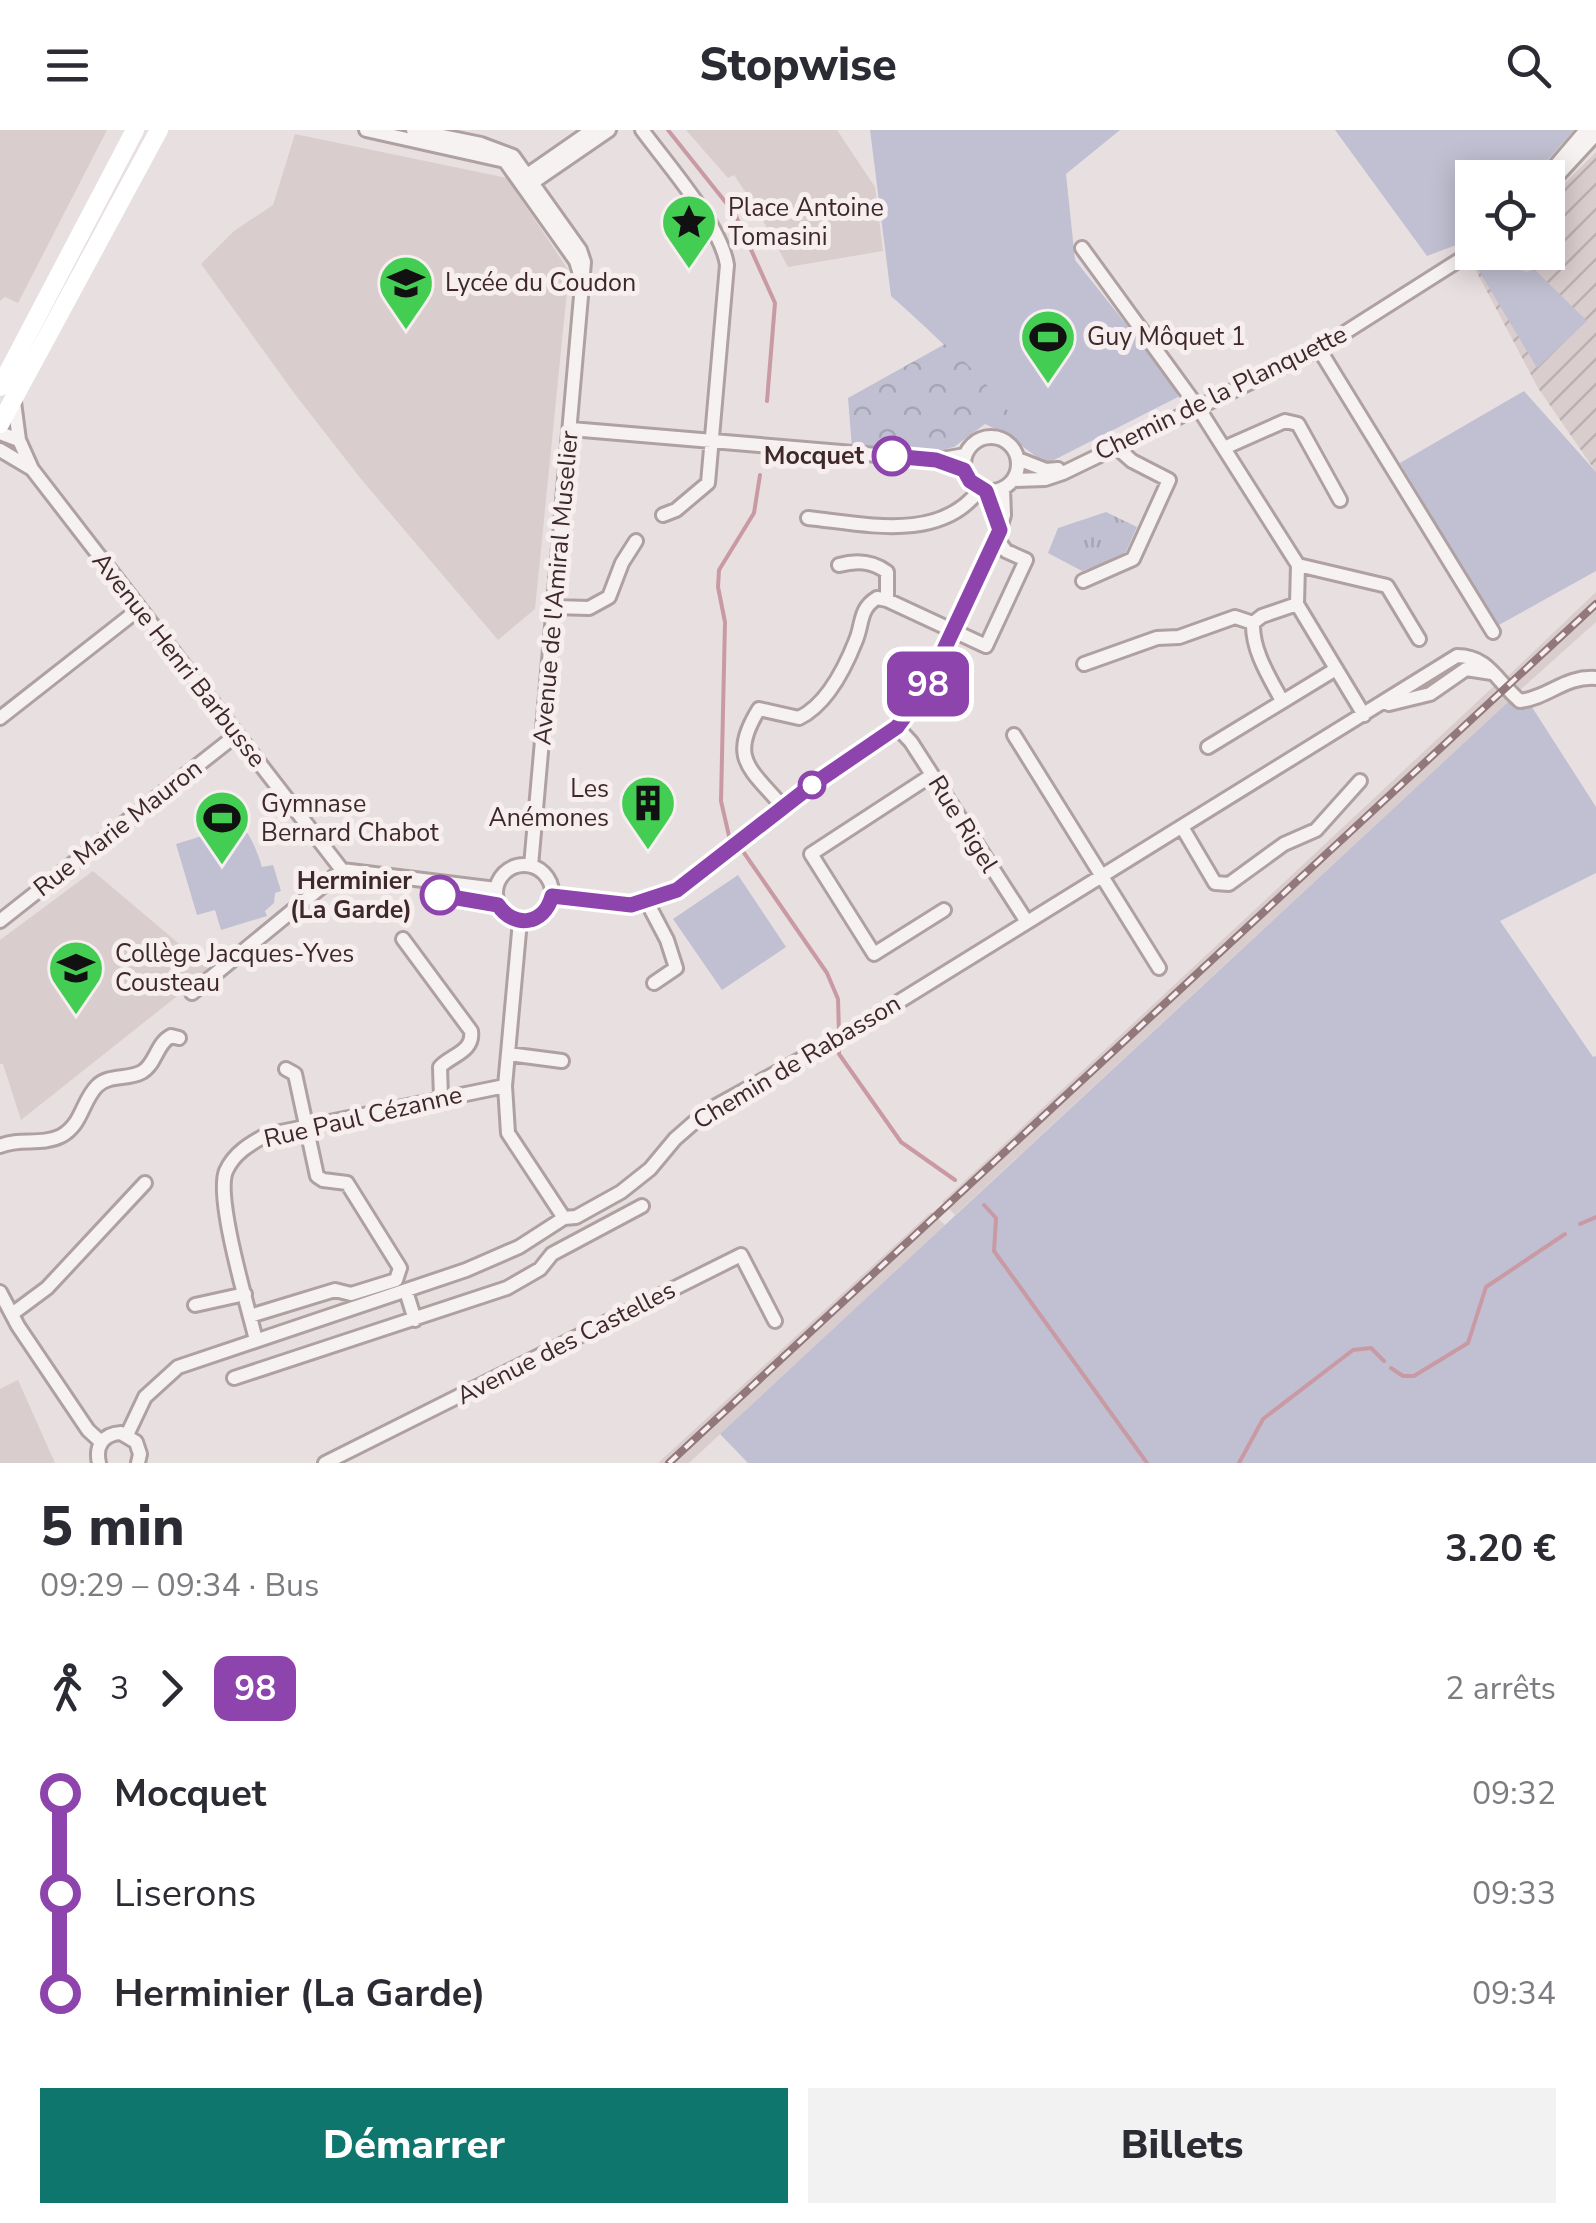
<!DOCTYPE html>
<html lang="fr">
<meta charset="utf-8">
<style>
:root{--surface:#fff;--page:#f2f2f3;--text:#2b2b33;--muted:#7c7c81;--accent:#0f766e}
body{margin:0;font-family:"Nunito Sans",sans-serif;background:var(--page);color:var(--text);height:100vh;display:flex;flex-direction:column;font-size:38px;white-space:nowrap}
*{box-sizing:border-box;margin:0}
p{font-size:32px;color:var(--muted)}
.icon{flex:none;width:55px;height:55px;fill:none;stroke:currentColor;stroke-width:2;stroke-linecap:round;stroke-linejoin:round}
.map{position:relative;height:1333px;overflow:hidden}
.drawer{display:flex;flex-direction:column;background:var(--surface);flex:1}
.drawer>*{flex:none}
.badge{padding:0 20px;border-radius:15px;font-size:35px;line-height:65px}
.buttons{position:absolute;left:1455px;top:30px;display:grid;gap:20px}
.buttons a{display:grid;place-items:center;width:110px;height:110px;border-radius:0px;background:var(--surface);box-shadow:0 5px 25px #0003;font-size:50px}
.map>.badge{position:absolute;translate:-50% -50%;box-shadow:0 0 0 5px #fff}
.legs{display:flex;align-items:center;gap:15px;height:110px;padding:0 40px;font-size:32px}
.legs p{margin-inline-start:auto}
.summary{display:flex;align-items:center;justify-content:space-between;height:170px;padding:0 40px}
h1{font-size:55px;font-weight:800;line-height:75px}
.button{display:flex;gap:20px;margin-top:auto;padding:20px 40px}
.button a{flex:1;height:115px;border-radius:0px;background:var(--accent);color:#fff;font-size:40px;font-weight:800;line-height:115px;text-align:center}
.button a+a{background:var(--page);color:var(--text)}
ul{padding:0 40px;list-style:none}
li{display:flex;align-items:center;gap:35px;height:100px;font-size:38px}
li i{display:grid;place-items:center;width:15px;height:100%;margin:0 12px;background:currentColor}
li i::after{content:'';width:25px;height:25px;margin:-12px;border:8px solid;border-radius:50%;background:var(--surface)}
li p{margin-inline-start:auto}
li:first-child i{background:linear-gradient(#0000 50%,currentColor 0)}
li:last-child i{background:linear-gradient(currentColor 50%,#0000 0)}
header{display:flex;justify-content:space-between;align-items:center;height:130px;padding:0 40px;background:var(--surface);font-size:45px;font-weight:800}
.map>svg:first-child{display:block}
.built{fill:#dacdce}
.industrial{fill:url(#industrial-furrows)}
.green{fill:#c0c0d2}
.forest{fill:url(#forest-crowns)}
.park{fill:url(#park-tufts)}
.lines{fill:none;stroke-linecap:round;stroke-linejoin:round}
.stream{stroke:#c99aa4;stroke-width:4}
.street-casing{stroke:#afa1a2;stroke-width:18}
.street{stroke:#f7f2f2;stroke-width:12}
.secondary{stroke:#fff;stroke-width:18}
.rail-casing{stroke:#92787b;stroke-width:8}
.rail{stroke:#f6eeef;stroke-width:4;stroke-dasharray:11;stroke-linecap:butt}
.line-1-casing{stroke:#fff;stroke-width:22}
.line-1{stroke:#8e44ad;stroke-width:15}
.stop-1-dot{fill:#fff;stroke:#8e44ad;stroke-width:5}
.labels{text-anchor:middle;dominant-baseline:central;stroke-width:10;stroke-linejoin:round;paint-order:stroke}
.poi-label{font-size:25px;fill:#3f282a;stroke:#f6eeef;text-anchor:start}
.street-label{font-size:25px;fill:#3f282a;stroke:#f6eeef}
.stop-label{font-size:25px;font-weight:bold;fill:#3f282a;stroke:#f6eeef;text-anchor:end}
</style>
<header><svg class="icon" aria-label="menu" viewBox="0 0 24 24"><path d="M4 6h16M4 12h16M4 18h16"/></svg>Stopwise<svg class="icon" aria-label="search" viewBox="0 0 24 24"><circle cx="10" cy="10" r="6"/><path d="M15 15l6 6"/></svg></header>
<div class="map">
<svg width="1596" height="1333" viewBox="0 0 1596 1333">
<defs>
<pattern id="industrial-furrows" width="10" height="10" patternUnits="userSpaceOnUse" patternTransform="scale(2.5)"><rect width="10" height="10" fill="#dacdce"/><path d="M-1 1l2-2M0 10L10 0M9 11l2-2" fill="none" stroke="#bcb0b1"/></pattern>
<pattern id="forest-crowns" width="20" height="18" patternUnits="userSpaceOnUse" patternTransform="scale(2.5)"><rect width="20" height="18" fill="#c0c0d2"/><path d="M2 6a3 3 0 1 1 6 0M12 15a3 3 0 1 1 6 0" fill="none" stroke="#a6a5b4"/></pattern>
<pattern id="park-tufts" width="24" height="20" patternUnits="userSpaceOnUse" patternTransform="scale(2.5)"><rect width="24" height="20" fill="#c0c0d2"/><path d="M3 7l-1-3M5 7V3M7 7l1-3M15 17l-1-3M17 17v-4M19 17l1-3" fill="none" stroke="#a6a5b4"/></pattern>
</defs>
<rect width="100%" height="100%" fill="#e8dfe0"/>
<!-- built -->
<path class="built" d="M 0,0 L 107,0 L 18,173 L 5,167 L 0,171 Z
M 686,0 L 837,0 L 875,57 L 883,121 L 788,137 L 758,81 L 734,45 L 728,48 Z
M 295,4 L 507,48 L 569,141 L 535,479 L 498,510 L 361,349 L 294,263 L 201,134 L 234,101 L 273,75 Z
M 1596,462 L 1596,492 L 1520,560 L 1507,547 Z
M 1494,556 L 1508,572 L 955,1085 L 942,1072 Z
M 93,741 L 210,840 L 21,990 L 3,934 L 0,934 L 0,810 Z
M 931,1082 L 945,1095 L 689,1333 L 658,1333 Z
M 18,1250 L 55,1333 L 0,1333 L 0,1259 Z"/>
<!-- industrial -->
<path class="industrial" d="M 1596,22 L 1596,342 L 1538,258 L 1473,135 L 1487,123 L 1548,122 L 1548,70 Z"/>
<!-- green -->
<path class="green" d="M 870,0 L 1120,0 L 1066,44 L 1075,130 L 1176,257 L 1178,267 L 1046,334 C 999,267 952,220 891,166 Z
M 1335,0 L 1574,0 L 1533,47 L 1472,48 L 1472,101 L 1456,115 L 1427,126 Z
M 1492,123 L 1500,123 L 1505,136 L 1527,142 L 1534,139 L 1587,191 L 1537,238 L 1475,134 Z
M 1524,261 L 1596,342 L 1596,441 L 1497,496 L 1400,333 Z
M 1508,572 L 1530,574 L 1596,677 L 1596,743 L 1500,791 L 1593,927 L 1596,926 L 1596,1333 L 748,1333 L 720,1304 Z
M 208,674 L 223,680 L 226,688 L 233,686 C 249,701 256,717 262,737 L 273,735 L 281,761 L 275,763 L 274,773 L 265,781 L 267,786 L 221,800 L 215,780 L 197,785 L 176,714 L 212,703 L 210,696 L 214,694 Z
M 738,745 L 786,817 L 722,860 L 673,789 Z"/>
<!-- forest -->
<path class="forest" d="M 945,214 C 985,247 1017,292 1046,334 L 1006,304 L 985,294 L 954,317 L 933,322 L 852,318 L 848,268 Z"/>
<!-- park -->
<path class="park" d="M 1106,382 L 1137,397 L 1124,426 L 1082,441 L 1048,423 L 1058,398 Z"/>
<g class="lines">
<!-- stream -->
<path class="stream" d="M 668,0 L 735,84 L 775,173 L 767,271
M 733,710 L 729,706 L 721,671 L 725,492 L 718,457 L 719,440 L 754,383 L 760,345
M 740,717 L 827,843 L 838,869 L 839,903
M 839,913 L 839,924 L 901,1012 L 955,1050
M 984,1075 L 996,1088 L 994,1121 L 1147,1333
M 1580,1094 L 1596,1087
M 1391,1238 L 1403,1246 L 1414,1246 L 1468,1213 L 1486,1157 L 1565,1104
M 1239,1333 L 1263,1289 L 1353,1220 L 1371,1218 L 1384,1231"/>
<!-- street casing -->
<g class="street-casing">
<path id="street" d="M 366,0 L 505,31 L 576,131 L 579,141
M 413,0 L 481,14 L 513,26 L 580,120 L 584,132 L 531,736
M 642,0 C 667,34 721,95 727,135 L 708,353 L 676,380 L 663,385
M 523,48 L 592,0
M 1545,48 L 1586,0
M 529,55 L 609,0
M 1548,56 L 1596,4
M 1082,118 L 1199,279 L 1298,435 L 1297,474 L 1364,585
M 1319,219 L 1493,502
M 14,272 L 19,310 L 32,339 L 342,740 L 496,759
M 571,299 L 936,330 L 965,325
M 0,303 L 19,310
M964 334a27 27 0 1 1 54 0a27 27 0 1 1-54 0Z
M 1224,318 L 1285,291 L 1298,294 L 1340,370
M 0,320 L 32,339
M 1018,329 L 1046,340 L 1058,339
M 1013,350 L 1045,349 L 1063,343 L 1319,219 L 1472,122
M 986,361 L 999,398
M 808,388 C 865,394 941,413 980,359
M 839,435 C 857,430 872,431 887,442 L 887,470
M 1298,435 L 1387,456 L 1419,509
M 1083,451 L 1133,429 L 1169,350 L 1132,331 L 1115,316
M 554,477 L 589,478 L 609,467 L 622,433 L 636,411
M 1253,493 C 1252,521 1270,548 1282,571
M 1253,493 L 1262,486 L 1297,474
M 1084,534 L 1157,508 L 1179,507 L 1235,487 L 1253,493
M 1389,574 L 1430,564 L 1466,539 L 1492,543
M 0,588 L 139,479
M 897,597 L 911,612 L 1027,792
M 1014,605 L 1159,838
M 1208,617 L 1336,539
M 932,645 L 811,724 L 874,824 L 944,780
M 783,677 C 750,638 728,629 759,579 L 799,588 C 826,575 845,538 856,510 C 863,493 859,479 877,468 L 887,470 L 986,516 L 1026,430 L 1006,421 L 997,409
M 1182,697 L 1215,753 L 1229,754 L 1284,714 L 1316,700 L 1360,651
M496 763a28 28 0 1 1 56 0a28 28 0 1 1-56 0Z
M 552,766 L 631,775 L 677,760 L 812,655 L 897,597 L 927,556 L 997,409 L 1004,385 L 1003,358
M 647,772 L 667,810 L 676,838 L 654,853
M 0,791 L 235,606
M 520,791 L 505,956 L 508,1003 L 564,1088
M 403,809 L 471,901 C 474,922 451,925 440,937 L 441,968
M 192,863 L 342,740
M 508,924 L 562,931
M 0,1016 C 20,1007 41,1016 61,1006 C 82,995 82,971 97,956 C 109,944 128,950 142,942 C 156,934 156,914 171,906 L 179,908
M 406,1161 L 415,1190
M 0,1162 L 18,1196 L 88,1300 L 101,1312
M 195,1175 L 245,1164
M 12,1184 L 47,1158 L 145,1053
M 250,1186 L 335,1160 L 351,1164 L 396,1150 L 400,1138 L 347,1053 L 323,1050 L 317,1046 L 295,944 L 286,939
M 256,1210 C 248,1177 215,1068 226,1041 C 234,1023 250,1014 266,1005 L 505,956
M 234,1248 L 507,1158 L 540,1139 L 552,1124 L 642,1076
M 127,1305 L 145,1267 L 178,1237 L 466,1140 L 519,1117 L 564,1088 L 576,1087 L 621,1062 L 650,1039 L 675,1009 L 707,981 L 845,905 L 1457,526 C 1489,526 1497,552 1520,571 C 1550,567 1564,546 1596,548
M 99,1333 C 95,1316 103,1304 121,1303 L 136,1312 L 140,1324 L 138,1333
M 325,1333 L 741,1125 L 775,1191"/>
</g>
<!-- street -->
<use href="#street" class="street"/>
<!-- secondary -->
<path class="secondary" d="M 0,257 L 135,0
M 0,294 L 159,0"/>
<!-- rail casing -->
<g class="rail-casing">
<path id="rail" d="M 669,1333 L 1596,474"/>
</g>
<!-- rail -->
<use href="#rail" class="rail"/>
</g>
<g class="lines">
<!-- line-1 casing -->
<g class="line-1-casing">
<path id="line-1" d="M 440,765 L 498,775 C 514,799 544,795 552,766 L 631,775 L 677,760 L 812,655 L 897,597 L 927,556 L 1000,400 L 986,361 L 970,351 L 964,340 L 936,330 L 892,326"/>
</g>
<!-- line-1 -->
<use href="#line-1" class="line-1"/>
</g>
<!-- icons -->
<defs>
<g id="sight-pin" transform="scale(2.875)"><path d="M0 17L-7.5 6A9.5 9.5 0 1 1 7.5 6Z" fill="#43ce53" stroke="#f6eeef"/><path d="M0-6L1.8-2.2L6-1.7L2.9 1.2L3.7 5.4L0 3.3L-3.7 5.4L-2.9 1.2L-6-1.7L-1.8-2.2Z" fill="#111"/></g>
<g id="school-pin" transform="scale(2.875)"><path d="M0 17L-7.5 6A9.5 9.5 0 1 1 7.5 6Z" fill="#43ce53" stroke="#f6eeef"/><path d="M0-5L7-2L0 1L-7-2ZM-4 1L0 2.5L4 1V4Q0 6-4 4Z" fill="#111"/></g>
<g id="stadium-pin" transform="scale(2.875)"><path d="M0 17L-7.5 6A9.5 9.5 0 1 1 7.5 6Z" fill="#43ce53" stroke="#f6eeef"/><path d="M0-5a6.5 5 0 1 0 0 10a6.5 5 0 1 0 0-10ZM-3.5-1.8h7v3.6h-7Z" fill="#111"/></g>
<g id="building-pin" transform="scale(2.875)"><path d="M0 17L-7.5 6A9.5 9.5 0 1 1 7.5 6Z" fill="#43ce53" stroke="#f6eeef"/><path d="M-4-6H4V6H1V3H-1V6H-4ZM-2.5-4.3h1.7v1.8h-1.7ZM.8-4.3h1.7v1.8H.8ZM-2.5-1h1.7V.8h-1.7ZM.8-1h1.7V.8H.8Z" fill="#111"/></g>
</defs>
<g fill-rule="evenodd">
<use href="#sight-pin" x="689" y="92"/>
<use href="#school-pin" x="406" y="153"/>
<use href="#stadium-pin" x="1048" y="207"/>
<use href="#building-pin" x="648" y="673"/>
<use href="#stadium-pin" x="222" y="688"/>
<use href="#school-pin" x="76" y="838"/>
</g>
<!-- markers -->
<g class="stop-1-dot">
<circle cx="892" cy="326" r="18"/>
<circle cx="812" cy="655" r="12"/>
<circle cx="440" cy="765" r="18"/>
</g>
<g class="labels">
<!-- poi labels -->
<g class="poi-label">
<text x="728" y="78">Place Antoine<tspan x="728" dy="29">Tomasini</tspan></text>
<text x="445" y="153">Lycée du Coudon</text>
<text x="1087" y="207">Guy Môquet 1</text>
<text x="609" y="659" text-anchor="end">Les<tspan x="609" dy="29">Anémones</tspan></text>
<text x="261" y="674">Gymnase<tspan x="261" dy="29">Bernard Chabot</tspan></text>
<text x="115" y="824">Collège Jacques-Yves<tspan x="115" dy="29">Cousteau</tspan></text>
</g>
<!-- street labels -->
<g class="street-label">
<text transform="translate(1221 263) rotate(-26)">Chemin de la Planquette</text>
<text transform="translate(556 458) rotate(-85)">Avenue de l'Amiral Muselier</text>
<text transform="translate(179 530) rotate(52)">Avenue Henri Barbusse</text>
<text transform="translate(963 694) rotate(58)">Rue Rigel</text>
<text transform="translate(118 698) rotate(-38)">Rue Marie Mauron</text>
<text transform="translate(797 932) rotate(-31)">Chemin de Rabasson</text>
<text transform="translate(363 987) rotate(-13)">Rue Paul Cézanne</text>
<text transform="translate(566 1213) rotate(-27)">Avenue des Castelles</text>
</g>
<!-- stop labels -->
<g class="stop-label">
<text x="864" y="326">Mocquet</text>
<text x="412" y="751">Herminier<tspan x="412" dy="29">(La Garde)</tspan></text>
</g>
</g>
</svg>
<div class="buttons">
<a><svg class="icon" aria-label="locate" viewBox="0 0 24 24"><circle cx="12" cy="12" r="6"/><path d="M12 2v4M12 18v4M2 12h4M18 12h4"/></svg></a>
</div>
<b class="badge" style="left:928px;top:554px;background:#8e44ad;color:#fff">98</b>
</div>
<section class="drawer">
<div class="summary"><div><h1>5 min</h1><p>09:29 – 09:34 · Bus</p></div><b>3.20 €</b></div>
<div class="legs"><svg class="icon" aria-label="walk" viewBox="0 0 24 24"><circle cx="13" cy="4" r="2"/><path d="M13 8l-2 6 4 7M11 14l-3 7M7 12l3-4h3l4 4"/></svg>3<svg class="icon" aria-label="forward" viewBox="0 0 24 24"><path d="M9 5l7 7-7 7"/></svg><b class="badge" style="background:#8e44ad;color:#fff">98</b><p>2 arrêts</p></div>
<ul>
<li><i style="color:#8e44ad"></i><b>Mocquet</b><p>09:32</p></li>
<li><i style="color:#8e44ad"></i><span>Liserons</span><p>09:33</p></li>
<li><i style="color:#8e44ad"></i><b>Herminier (La Garde)</b><p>09:34</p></li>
</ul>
<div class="button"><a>Démarrer</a><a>Billets</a></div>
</section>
